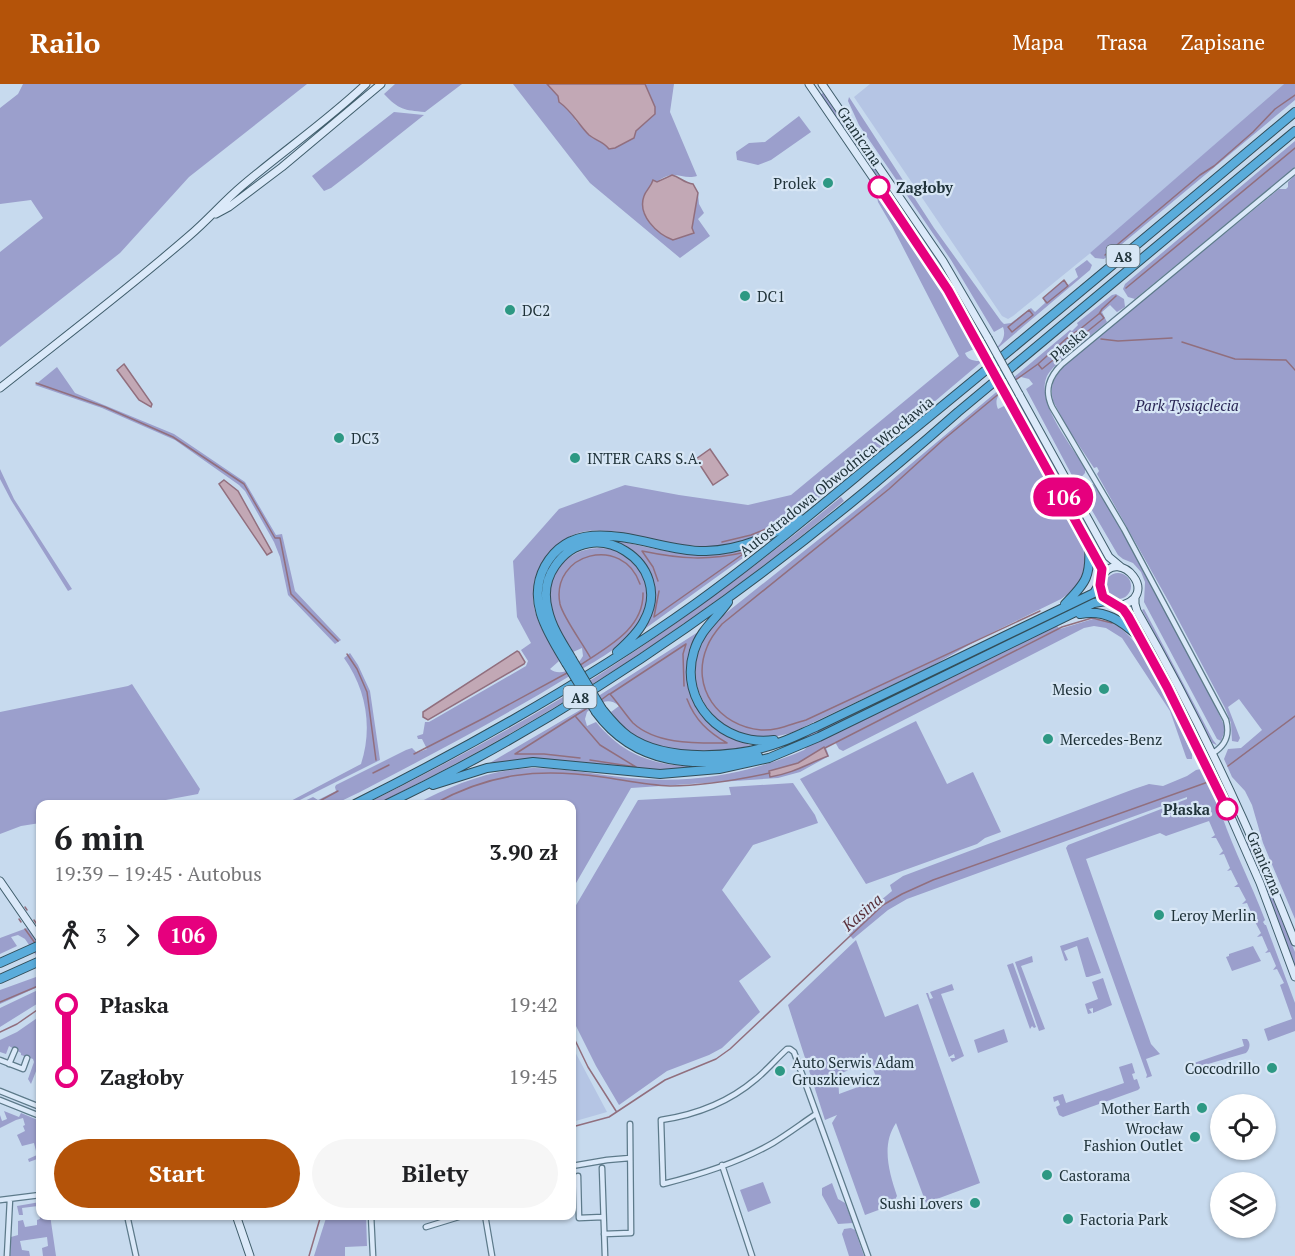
<!DOCTYPE html>
<html lang="pl">
<meta charset="utf-8">
<style>
:root{--surface:#fff;--page:#f6f6f6;--text:#202124;--muted:#757577;--accent:#b45309}
body{margin:0;font-family:"PT Serif",serif;background:var(--page);color:var(--text);height:100vh;display:flex;flex-direction:column;font-size:22px;white-space:nowrap}
*{box-sizing:border-box;margin:0}
p{font-size:20px;color:var(--muted)}
.icon{flex:none;width:33px;height:33px;fill:none;stroke:currentColor;stroke-width:2;stroke-linecap:round;stroke-linejoin:round}
.map{position:relative;flex:1;overflow:hidden}
.side{position:absolute;left:36px;top:716px;width:540px;height:420px;display:flex;flex-direction:column;background:var(--surface);border-radius:12px;box-shadow:0 2px 4px #0004}
.side>*{flex:none}
.badge{padding:0 12px;border-radius:20px;font-size:21px;line-height:39px}
.tools{position:absolute;left:1210px;top:1010px;display:grid;gap:12px}
.tools a{display:grid;place-items:center;width:66px;height:66px;border-radius:50%;background:var(--surface);box-shadow:0 2px 4px #0004;font-size:30px}
.map>.badge{position:absolute;translate:-50% -50%;box-shadow:0 0 0 3px #fff}
.legs{display:flex;align-items:center;gap:9px;height:66px;padding:0 18px;font-size:20px}
.legs p{margin-inline-start:auto}
.headline{display:flex;align-items:center;justify-content:space-between;height:102px;padding:0 18px}
h1{font-size:33px;font-weight:800;line-height:45px}
.action{display:flex;gap:12px;margin-top:auto;padding:12px 18px}
.action a{flex:1;height:69px;border-radius:36px;background:var(--accent);color:#fff;font-size:24px;font-weight:800;line-height:69px;text-align:center}
.action a+a{background:var(--page);color:var(--text)}
ul{padding:0 18px;list-style:none}
li{display:flex;align-items:center;gap:21px;height:72px;font-size:22px}
li i{display:grid;place-items:center;width:9px;height:100%;margin:0 8px;background:currentColor}
li i::after{content:'';width:15px;height:15px;margin:-8px;border:4px solid;border-radius:50%;background:var(--surface)}
li p{margin-inline-start:auto}
li:first-child i{background:linear-gradient(#0000 50%,currentColor 0)}
li:last-child i{background:linear-gradient(currentColor 50%,#0000 0)}
header{display:flex;align-items:center;gap:36px;box-sizing:border-box;height:84px;padding:0 30px;background:var(--accent);color:#fff}
header strong{font-size:28px}
nav{display:flex;gap:33px;margin-inline-start:auto;font-size:21px}
.map>svg:first-child{display:block}
.farmland{fill:#b5c5e4}
.green{fill:#9b9fcc;fill-rule:evenodd}
.water{fill:#c2a8b5;stroke:#916f7e;stroke-width:1.5}
.lines{fill:none;stroke-linecap:round;stroke-linejoin:round}
.stream{stroke:#916f7e;stroke-width:1.5}
.street-casing{stroke:#5d7a8a;stroke-width:7}
.secondary-casing{stroke:#405e6c;stroke-width:9}
.highway-casing{stroke:#314d58;stroke-width:10}
.street{stroke:#dbe9f9;stroke-width:4.5}
.secondary{stroke:#dbe9f9;stroke-width:7}
.highway{stroke:#5aacdb;stroke-width:8}
.secondary-bridge-casing{stroke:#405e6c;stroke-width:9;stroke-linecap:butt}
.highway-bridge-casing{stroke:#314d58;stroke-width:10;stroke-linecap:butt}
.secondary-bridge{stroke:#dbe9f9;stroke-width:7}
.highway-bridge{stroke:#5aacdb;stroke-width:8}
.line-1-casing{stroke:#fff;stroke-width:14}
.line-1{stroke:#e6007e;stroke-width:9}
.poi-dot{fill:#2d9883;stroke:#d7e6f5;stroke-width:2}
.stop-1-dot{fill:#fff;stroke:#e6007e;stroke-width:3}
.labels{text-anchor:middle;dominant-baseline:central;stroke-width:4.5;stroke-linejoin:round;paint-order:stroke}
.shield{fill:#d7e6f5;stroke:#576972;stroke-width:1.5}
.shield-label{font-size:14px;font-weight:bold;fill:#20333a}
.street-label{font-size:15px;fill:#20333a;stroke:#d7e6f5}
.poi-label{font-size:15px;fill:#20333a;stroke:#d7e6f5;text-anchor:start}
.stop-label{font-size:15px;font-weight:bold;fill:#20333a;stroke:#d7e6f5;text-anchor:start}
.park-label{font-size:15px;font-style:italic;fill:#2a2756;stroke:#d7e6f5}
.water-label{font-size:16px;font-style:italic;fill:#5a303a;stroke:#d7e6f5}
</style>
<header>
<strong>Railo</strong>
<nav><a>Mapa</a><a>Trasa</a><a>Zapisane</a></nav>
</header>
<div class="map">
<svg width="1295" height="1172" viewBox="0 0 1295 1172">
<rect width="100%" height="100%" fill="#c7daee"/>
<!-- farmland -->
<path class="farmland" d="M 870,0 L 1284,0 L 1099,162 L 1013,232 L 1008,235 L 1002,232 L 854,13 Z
M 572,962 L 607,1028 L 572,1038 Z"/>
<!-- green -->
<path class="green" d="M 23,0 L 307,0 L 189,93 L 120,169 L 0,263 L 0,168 L 43,134 L 31,116 L 0,120 L 0,24 L 18,10 Z
M 395,0 L 462,0 L 425,28 C 404,26 399,26 384,10 Z
M 513,0 L 547,0 L 558,12 L 559,18 L 573,28 L 575,36 L 592,54 L 605,59 L 636,47 L 655,30 L 655,23 L 645,0 L 674,0 L 670,28 L 697,92 C 688,95 681,91 673,91 C 657,92 649,107 642,120 L 644,130 L 654,144 L 692,144 L 698,109 L 699,120 L 704,129 L 698,135 L 710,152 L 680,174 L 590,99 Z
M 1284,0 L 1295,0 L 1295,16 L 1104,175 L 1095,174 L 1090,169 Z
M 823,9 L 940,180 L 984,253 L 981,255 L 931,173 L 820,11 Z
M 849,13 L 934,144 L 1001,237 L 1004,240 L 1011,239 L 1031,224 L 1035,228 L 1045,219 L 1043,214 L 1064,196 L 1068,201 L 1078,193 L 1075,185 L 1087,176 L 1092,181 L 1090,186 L 882,362 L 804,426 L 776,445 L 742,459 L 716,463 L 683,461 L 620,450 L 619,448 C 607,447 595,445 582,448 C 550,456 528,490 534,523 C 538,543 551,559 559,577 L 550,585 C 561,594 577,583 583,572 L 582,564 L 573,568 C 567,557 558,546 554,533 C 528,459 634,438 646,502 C 649,518 644,532 635,545 C 619,566 590,580 568,593 C 501,634 431,671 360,708 L 335,720 L 298,720 L 313,713 L 318,716 L 336,707 L 335,703 L 336,701 L 406,666 L 412,664 L 417,669 L 427,665 L 422,655 L 418,655 L 417,652 L 423,650 L 425,638 L 429,638 L 526,582 L 528,577 L 521,566 L 531,559 L 517,533 L 513,477 L 559,425 L 625,401 L 679,411 L 748,421 L 791,411 L 959,272 L 892,142 L 878,118 L 877,113 L 941,205 L 974,262 L 974,265 L 965,269 C 967,275 972,277 979,277 C 990,269 1009,259 1003,243 L 994,248 L 951,176 L 859,41 L 848,17 Z
M 394,28 L 424,31 L 361,81 L 331,104 L 324,107 L 312,92 Z
M 799,32 L 811,48 L 771,76 L 758,81 L 737,76 L 736,68 L 749,59 L 765,58 Z
M 1295,57 L 1295,83 L 1135,215 L 1128,213 L 1123,205 L 1125,200 Z
M 1295,91 L 1295,835 L 1263,759 L 1252,721 L 1245,707 L 1232,693 L 1224,675 L 1228,665 L 1241,664 L 1262,646 L 1239,615 L 1228,623 L 1240,654 L 1238,658 L 1232,657 L 1231,639 L 1225,624 L 1170,520 L 1097,390 L 1099,387 L 1097,383 L 1094,384 L 1068,345 L 1053,317 C 1048,295 1061,285 1075,272 L 1279,105 L 1286,105 L 1288,103 L 1288,98 Z
M 1116,210 L 1124,215 L 1125,223 L 1117,228 L 1110,221 L 1102,228 L 1107,238 L 1076,264 L 1068,259 L 1063,263 L 1067,272 C 1060,278 1052,283 1047,292 C 1035,318 1072,362 1085,384 L 1085,389 L 1077,398 L 1080,403 L 1093,400 L 1097,403 L 1145,488 L 1210,611 L 1224,641 L 1224,649 L 1221,657 L 1217,655 L 1144,518 L 1145,498 L 1141,488 L 1133,479 L 1123,475 L 1118,471 L 1076,399 L 1026,305 L 1033,300 L 1029,295 L 1021,293 C 1010,300 991,310 998,325 L 1006,321 L 1080,455 C 1091,482 1085,499 1061,515 L 983,553 L 932,582 L 791,649 C 779,652 766,655 754,653 C 711,645 682,601 701,559 C 706,549 714,541 721,533 L 867,417 L 1070,246 L 1072,247 L 1078,241 L 1077,239 L 1112,211 Z
M 57,283 L 75,309 L 174,350 L 245,398 L 276,451 L 282,450 L 295,507 L 341,556 L 335,560 L 288,511 L 280,473 L 274,458 L 245,407 L 239,401 L 175,356 L 102,324 L 35,301 Z
M 1018,315 L 1104,474 L 1101,475 L 1015,317 Z
M 0,385 L 14,415 L 72,505 L 68,507 L 11,416 L 0,395 Z
M 841,413 L 844,417 C 802,452 759,486 714,518 C 608,595 495,662 377,720 L 366,720 C 444,681 521,640 594,594 C 680,539 762,478 841,413 Z
M 586,456 L 622,456 L 623,458 C 656,465 690,474 724,470 C 736,468 749,464 761,461 L 646,544 C 658,519 659,492 638,471 C 634,468 628,462 623,461 C 608,460 591,462 576,462 L 545,497 L 554,554 C 550,541 541,523 541,509 C 541,483 562,463 586,456 Z
M1105 502a13 13 0 1 1 26 0a13 13 0 1 1-26 0Z
M 1089,515 L 1091,517 L 815,651 L 759,669 L 665,673 L 611,640 L 666,670 L 768,664 Z
M 1144,525 L 1213,656 L 1217,661 L 1212,659 L 1142,526 Z
M 1135,530 L 1207,665 L 1206,669 L 1132,532 Z
M 1093,535 C 1101,536 1112,538 1119,543 C 1149,564 1176,636 1192,670 L 1192,675 L 1187,675 L 1186,673 L 1170,627 L 1122,554 L 1106,544 L 1094,542 L 1084,544 L 843,667 L 839,665 L 835,658 L 826,664 L 829,672 L 800,688 L 778,694 L 631,704 L 572,806 L 572,720 L 416,720 C 453,701 491,685 534,684 C 571,684 607,693 643,695 C 699,699 753,688 804,666 L 808,662 L 1057,542 L 1060,545 Z
M 698,548 C 680,581 685,624 718,647 C 728,654 742,656 751,662 C 709,669 661,673 625,645 C 618,640 616,634 611,628 L 619,622 C 608,612 597,620 587,628 L 585,635 L 587,642 L 596,638 C 626,674 657,682 703,683 L 670,687 L 651,686 L 538,674 L 488,680 L 587,622 L 586,620 Z
M 350,569 L 358,581 L 370,607 L 380,676 L 292,720 L 285,720 L 361,680 C 373,643 366,605 344,574 Z
M 132,600 L 200,705 L 198,710 L 144,720 L 40,720 L 40,739 L 21,742 L 0,750 L 0,628 L 128,602 Z
M 916,637 L 947,700 L 973,688 L 1001,748 L 985,754 L 977,760 L 866,800 L 800,695 Z
M 1201,685 C 1213,697 1216,716 1222,732 C 1234,767 1252,801 1265,836 L 1263,838 L 1265,841 L 1266,841 L 1295,919 L 1295,947 L 1268,957 L 1264,945 L 1292,935 L 1280,901 L 1284,899 L 1277,885 L 1273,886 L 1276,882 L 1270,868 L 1265,869 L 1268,866 L 1262,852 L 1257,853 L 1261,849 L 1254,836 L 1250,836 L 1253,833 L 1247,819 L 1242,820 L 1246,816 L 1239,803 L 1234,803 L 1238,800 L 1231,786 L 1227,787 L 1230,784 L 1224,770 L 1219,771 L 1223,767 L 1216,754 L 1211,754 L 1215,751 L 1209,737 L 1166,752 L 1160,749 L 1086,775 L 1151,960 L 1160,970 L 1146,975 L 1152,992 L 1146,994 L 1147,991 L 1066,764 L 1068,761 L 1187,715 L 1187,713 L 907,815 L 888,826 L 853,855 L 845,846 L 892,807 L 890,801 L 903,792 L 1134,705 L 1149,700 L 1163,702 L 1187,692 L 1196,686 Z
M 793,699 L 815,731 L 818,739 L 753,761 L 722,806 L 771,873 L 739,897 L 760,928 L 722,964 L 709,971 L 667,987 L 619,1021 L 596,982 L 572,934 L 572,828 L 638,716 L 731,711 L 729,703 Z
M 1249,756 L 1295,868 L 1295,881 L 1246,757 Z
M 27,844 L 40,860 L 40,877 L 25,855 L 18,851 L 11,853 L 17,862 L 0,870 L 0,854 Z
M 1088,853 L 1101,889 L 1088,893 L 1086,893 L 1077,862 L 1064,867 L 1068,876 L 1065,877 L 1060,862 Z
M 856,856 L 885,933 L 918,920 L 980,1099 L 926,1119 L 896,1039 C 881,1061 889,1088 897,1112 L 892,1121 L 865,1131 L 832,1039 L 837,1031 L 825,1036 L 788,921 ZM 867,968 L 877,996 L 839,1010 L 838,991 L 861,980 Z
M 1253,862 L 1261,877 L 1232,887 L 1226,873 L 1229,872 L 1229,870 Z
M 1032,872 L 1033,878 L 1021,882 L 1045,945 L 1039,947 L 1015,878 Z
M 1013,879 L 1036,943 L 1034,944 L 1032,942 L 1030,945 L 1007,881 Z
M 36,893 L 38,900 L 40,899 L 40,902 L 0,920 L 0,906 Z
M 1103,894 L 1112,921 L 1093,929 L 1093,924 L 1089,925 L 1092,929 L 1088,930 L 1085,920 L 1098,915 L 1092,898 Z
M 952,900 L 954,906 L 941,910 L 964,972 L 952,978 L 950,974 L 955,974 L 954,970 L 949,973 L 926,909 L 928,909 L 930,915 L 933,914 L 930,908 Z
M 40,905 L 40,918 L 0,943 L 0,924 Z
M 40,932 L 40,943 L 37,945 L 40,950 L 40,982 L 38,982 L 31,1000 L 28,995 L 34,978 L 33,975 L 21,971 L 21,969 L 9,962 L 6,970 L 0,968 L 0,956 L 17,948 Z
M 1004,945 L 1008,958 L 978,969 L 974,956 Z
M 1242,955 L 1247,955 C 1251,959 1250,965 1246,969 L 1201,982 L 1194,979 L 1244,962 Z
M 1132,979 L 1135,989 L 1132,990 L 1134,996 L 1137,995 L 1140,1004 L 1138,1006 L 1063,1033 L 1059,1031 L 1056,1023 L 1060,1021 L 1058,1016 L 1054,1018 L 1053,1013 L 1063,1010 L 1066,1019 L 1124,999 L 1119,983 Z
M 4,1027 L 19,1033 L 21,1029 L 40,1037 L 40,1074 L 29,1078 L 28,1075 L 37,1071 L 34,1059 L 22,1062 L 17,1051 L 25,1047 L 23,1042 L 25,1041 L 23,1034 L 16,1036 L 0,1044 L 0,1031 L 2,1037 L 7,1035 Z
M 763,1098 L 771,1119 L 748,1128 L 740,1106 Z
M 832,1099 L 838,1115 L 845,1119 L 853,1139 L 838,1140 L 822,1111 L 822,1104 Z
M 40,1118 L 40,1131 L 50,1131 L 56,1172 L 43,1172 L 42,1164 L 48,1162 L 47,1153 L 20,1157 L 22,1166 L 29,1167 L 30,1172 L 10,1172 L 11,1153 L 18,1151 L 18,1137 L 23,1136 L 25,1143 L 37,1141 L 37,1136 L 40,1135 L 38,1122 L 22,1124 L 23,1131 L 19,1131 L 17,1122 Z
M 327,1131 L 366,1131 L 367,1162 L 345,1163 L 345,1172 L 314,1172 Z
M 851,1144 L 855,1146 L 864,1172 L 849,1172 L 842,1150 L 844,1145 Z"/>
<!-- water -->
<path class="water" d="M 547,0 L 645,0 L 655,23 L 655,30 L 636,47 L 634,54 L 615,64 L 609,65 C 603,57 596,57 589,51 C 578,40 572,27 559,18 L 558,12 Z
M 672,91 C 680,93 684,99 693,100 L 698,109 L 692,144 L 694,149 L 673,156 C 657,150 637,131 644,112 C 646,106 651,103 653,96 L 657,98 Z
M 124,280 L 152,320 L 151,323 L 139,316 L 117,286 Z
M 710,365 L 728,391 L 713,401 L 696,375 Z
M 224,396 L 238,407 L 272,468 L 267,471 L 219,400 Z
M 517,567 L 519,568 L 525,578 L 524,580 L 428,636 L 423,633 L 423,628 Z
M 824,663 L 828,672 C 807,680 794,689 770,693 L 769,687 L 798,679 Z"/>
<g class="lines">
<!-- stream -->
<path class="stream" d="M 1105,171 L 1200,91 L 1214,82 L 1253,48 L 1275,25 L 1295,11
M 1064,196 L 1068,202 L 1047,219 L 1043,214 Z
M 1126,204 L 1295,64
M 1029,226 L 1033,231 L 1012,248 L 1008,243 Z
M 1100,229 L 1104,234 L 1083,251 L 1079,246 Z
M 1099,230 L 1102,225 L 1116,212
M 1077,247 L 1067,254 L 1081,255
M 1101,255 L 1118,257 L 1172,254
M 1182,258 L 1235,275 L 1286,276 L 1295,286
M 1059,263 L 1063,268 L 1042,285 L 1038,280 L 1067,254
M 1014,297 L 1038,280
M 36,299 L 105,323 L 173,353 L 244,400 L 275,454 L 280,454 L 291,510 L 338,557
M 1001,308 L 943,356 L 889,405 L 722,540 C 716,547 710,555 707,563 C 690,604 719,642 761,646 C 777,647 791,640 806,636 L 1040,527
M 722,458 L 751,451 L 766,445
M 658,497 L 653,483 L 642,467 C 681,475 707,477 746,468 L 654,533 L 659,507
M 347,570 L 357,585 L 367,608 L 376,676
M 590,573 C 583,560 563,533 560,520 C 550,469 623,450 640,500
M 579,582 C 605,564 644,546 643,509
M 684,602 L 683,570 L 686,560 L 610,610 C 618,619 625,630 633,639 C 657,661 697,659 727,659 C 708,648 695,636 687,615
M 601,616 L 609,610
M 576,633 L 600,661 L 636,683 L 590,676
M 825,664 L 1062,543 L 1092,534 L 1112,539
M 414,670 L 484,634 L 567,589
M 580,674 L 544,670 L 515,670 L 589,623
M 1228,682 L 1295,632
M 373,689 L 389,681
M 314,720 L 338,707
M 434,720 C 490,689 539,684 602,693 C 624,696 647,701 670,702 C 704,702 737,696 770,689
M 25,823 L 27,826
M 19,835 L 21,838
M 34,836 L 40,845
M 25,845 L 35,859
M 0,918 L 38,902
M 0,948 L 17,940 L 40,924
M 572,950 L 588,983 L 616,1027
M 572,1043 L 609,1033 L 665,996 L 716,975 L 730,965 L 883,821 L 902,810 L 933,796 L 1208,698
M 309,1172 L 321,1131"/>
<!-- street casing -->
<g class="street-casing">
<path id="street" d="M 1213,669 C 1226,661 1230,651 1226,636 L 1124,445 L 1052,323 C 1044,306 1049,293 1062,280 L 1295,87
M 0,976 L 23,985 L 27,974
M 9,980 L 15,966
M 0,1007 L 40,1023
M 0,1016 L 40,1032
M 816,1030 C 801,1040 788,1050 773,1059 C 740,1078 699,1091 663,1100 L 661,1036 C 695,1031 729,1018 756,995 C 767,986 776,975 787,965 L 790,965 L 794,968 L 868,1172
M 722,1081 L 752,1172
M 572,1082 L 607,1076 L 630,1074
M 602,1084 L 605,1172
M 578,1092 L 579,1134 L 603,1133
M 0,1116 L 40,1111
M 127,1131 L 136,1172
M 371,1131 L 373,1172
M 485,1131 L 492,1172
M 426,1143 L 465,1131
M 604,1150 L 631,1149 L 630,1040
M 7,1172 L 10,1115"/>
</g>
<!-- secondary casing -->
<g class="secondary-casing">
<path id="secondary" d="M 809,0 L 923,167 L 979,261
M 822,0 L 943,177 L 988,254
M 216,130 L 229,123 L 282,83 L 381,0
M 0,304 C 63,254 128,205 189,152 C 208,136 223,118 242,102 C 283,67 327,37 366,0
M 1019,310 L 1109,473 L 1121,483
M 1010,317 L 1099,479 L 1102,485 L 1102,493
M 1135,513 L 1135,520 L 1137,527 C 1198,633 1250,744 1295,858
M 1118,522 C 1164,513 1118,461 1102,493 C 1099,499 1099,506 1102,512 C 1107,520 1120,522 1127,532 L 1167,603 L 1219,706 L 1260,799 L 1295,893
M 0,797 L 40,855
M 236,1131 L 250,1172"/>
</g>
<!-- highway casing -->
<g class="highway-casing">
<path id="highway" d="M 728,518 C 716,535 700,546 694,567 C 678,618 723,663 774,656
M 1065,520 C 1086,499 1091,492 1089,462
M 1080,530 C 1105,525 1122,537 1139,553
M 572,575 C 563,560 552,544 548,526 C 544,511 546,495 555,482 C 592,427 676,479 644,537 C 638,549 627,559 617,568
M 566,579 C 548,549 526,517 545,482 C 578,422 656,469 706,467 C 742,466 770,452 800,435
M 602,625 C 610,635 617,644 628,652 C 666,679 739,674 781,658 C 793,654 804,648 816,643 L 1094,509 L 1099,501
M 596,628 C 636,683 697,684 758,672
M 433,701 L 487,684 L 533,678 L 660,690 L 719,685 L 769,674 L 819,653 L 1094,519 L 1106,517
M 355,720 C 473,661 587,597 695,520 C 765,470 830,414 897,359 C 1031,250 1163,139 1295,28
M 387,720 C 596,620 785,481 958,328 L 1295,47
M 0,879 L 40,861
M 0,895 L 40,877"/>
</g>
<!-- street -->
<use href="#street" class="street"/>
<!-- secondary -->
<use href="#secondary" class="secondary"/>
<!-- highway -->
<use href="#highway" class="highway"/>
<!-- secondary-bridge casing -->
<g class="secondary-bridge-casing">
<path id="secondary-bridge" d="M 988,254 L 1019,310
M 979,261 L 1010,317"/>
</g>
<!-- highway-bridge casing -->
<g class="highway-bridge-casing">
<path id="highway-bridge" d="M 572,575 L 602,625
M 566,579 L 596,628"/>
</g>
<!-- secondary-bridge -->
<use href="#secondary-bridge" class="secondary-bridge"/>
<!-- highway-bridge -->
<use href="#highway-bridge" class="highway-bridge"/>
</g>
<g class="lines">
<!-- line-1 casing -->
<g class="line-1-casing">
<path id="line-1" d="M 879,103 L 948,206 L 1102,485 L 1100,501 L 1103,513 L 1123,525 L 1128,532 L 1167,603 L 1227,725"/>
</g>
<!-- line-1 -->
<use href="#line-1" class="line-1"/>
</g>
<!-- markers -->
<g class="poi-dot">
<circle cx="828" cy="99" r="6"/>
<circle cx="745" cy="212" r="6"/>
<circle cx="510" cy="226" r="6"/>
<circle cx="339" cy="354" r="6"/>
<circle cx="575" cy="374" r="6"/>
<circle cx="1104" cy="605" r="6"/>
<circle cx="1048" cy="655" r="6"/>
<circle cx="1159" cy="831" r="6"/>
<circle cx="1272" cy="984" r="6"/>
<circle cx="780" cy="987" r="6"/>
<circle cx="1202" cy="1024" r="6"/>
<circle cx="1195" cy="1053" r="6"/>
<circle cx="1047" cy="1091" r="6"/>
<circle cx="975" cy="1119" r="6"/>
<circle cx="1068" cy="1135" r="6"/>
</g>
<g class="stop-1-dot">
<circle cx="879" cy="103" r="10"/>
<circle cx="1227" cy="725" r="10"/>
</g>
<g class="labels">
<!-- shield labels -->
<g class="shield">
<rect x="1106.5" y="161" width="33" height="22" rx="4.5"/>
<rect x="563.5" y="602" width="33" height="22" rx="4.5"/>
</g>
<g class="shield-label">
<text x="1123" y="172">A8</text>
<text x="580" y="613">A8</text>
</g>
<!-- street labels -->
<g class="street-label">
<text transform="translate(860 52) rotate(56)">Graniczna</text>
<text transform="translate(1068 260) rotate(-41)">Płaska</text>
<text transform="translate(836 392) rotate(-39)">Autostradowa Obwodnica Wrocławia</text>
<text transform="translate(1265 779) rotate(67)">Graniczna</text>
</g>
<!-- poi labels -->
<g class="poi-label">
<text x="816" y="99" text-anchor="end">Prolek</text>
<text x="757" y="212">DC1</text>
<text x="522" y="226">DC2</text>
<text x="351" y="354">DC3</text>
<text x="587" y="374">INTER CARS S.A.</text>
<text x="1092" y="605" text-anchor="end">Mesio</text>
<text x="1060" y="655">Mercedes-Benz</text>
<text x="1171" y="831">Leroy Merlin</text>
<text x="792" y="978">Auto Serwis Adam<tspan x="792" dy="17">Gruszkiewicz</tspan></text>
<text x="1260" y="984" text-anchor="end">Coccodrillo</text>
<text x="1190" y="1024" text-anchor="end">Mother Earth</text>
<text x="1183" y="1044" text-anchor="end">Wrocław<tspan x="1183" dy="17">Fashion Outlet</tspan></text>
<text x="1059" y="1091">Castorama</text>
<text x="963" y="1119" text-anchor="end">Sushi Lovers</text>
<text x="1080" y="1135">Factoria Park</text>
</g>
<!-- stop labels -->
<g class="stop-label">
<text x="896" y="103">Zagłoby</text>
<text x="1210" y="725" text-anchor="end">Płaska</text>
</g>
<!-- park labels -->
<g class="park-label">
<text x="1187" y="321">Park Tysiąclecia</text>
</g>
<!-- water labels -->
<g class="water-label">
<text transform="translate(862 828) rotate(-41)">Kasina</text>
</g>
</g>
</svg>
<div class="tools">
<a><svg class="icon" aria-label="locate" viewBox="0 0 24 24"><circle cx="12" cy="12" r="6"/><path d="M12 2v4M12 18v4M2 12h4M18 12h4"/></svg></a>
<a><svg class="icon" aria-label="layers" viewBox="0 0 24 24"><path d="M12 4l9 5-9 5-9-5zM3 14l9 5 9-5"/></svg></a>
</div>
<b class="badge" style="left:1063px;top:413px;background:#e6007e;color:#fff">106</b>
<section class="side">
<div class="headline"><div><h1>6 min</h1><p>19:39 – 19:45 · Autobus</p></div><b>3.90 zł</b></div>
<div class="legs"><svg class="icon" aria-label="walk" viewBox="0 0 24 24"><circle cx="13" cy="4" r="2"/><path d="M13 8l-2 6 4 7M11 14l-3 7M7 12l3-4h3l4 4"/></svg>3<svg class="icon" aria-label="forward" viewBox="0 0 24 24"><path d="M9 5l7 7-7 7"/></svg><b class="badge" style="background:#e6007e;color:#fff">106</b></div>
<ul>
<li><i style="color:#e6007e"></i><b>Płaska</b><p>19:42</p></li>
<li><i style="color:#e6007e"></i><b>Zagłoby</b><p>19:45</p></li>
</ul>
<div class="action"><a>Start</a><a>Bilety</a></div>
</section>
</div>
